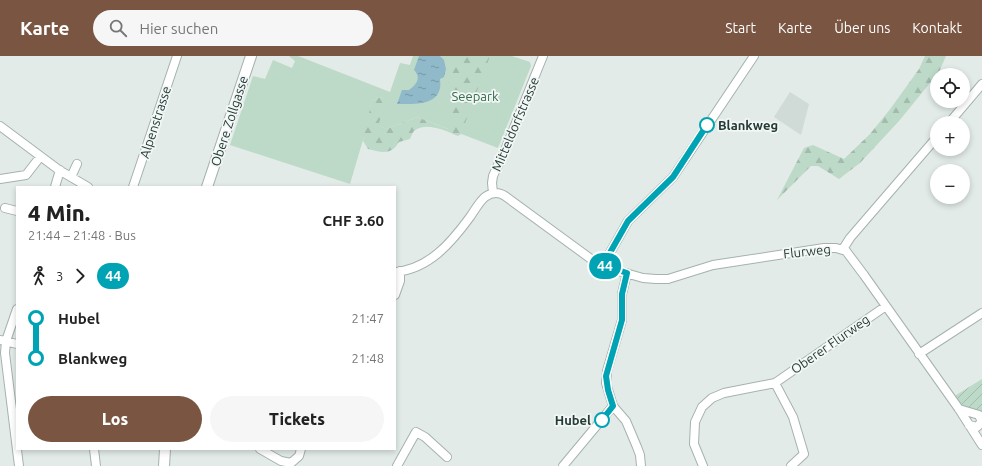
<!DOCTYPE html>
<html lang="de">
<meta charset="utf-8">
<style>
:root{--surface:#fff;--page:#f6f6f6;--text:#222;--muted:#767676;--accent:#795542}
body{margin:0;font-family:Ubuntu,sans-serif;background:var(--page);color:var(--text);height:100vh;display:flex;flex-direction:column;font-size:15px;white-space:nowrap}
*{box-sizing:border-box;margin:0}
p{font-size:13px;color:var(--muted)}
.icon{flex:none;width:22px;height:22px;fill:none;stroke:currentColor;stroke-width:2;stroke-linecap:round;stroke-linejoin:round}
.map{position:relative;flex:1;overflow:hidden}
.panel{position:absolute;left:16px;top:130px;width:380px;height:264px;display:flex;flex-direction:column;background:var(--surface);border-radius:0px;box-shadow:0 2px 6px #0003}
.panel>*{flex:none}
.badge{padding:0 8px;border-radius:13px;font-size:14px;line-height:26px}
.tools{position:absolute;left:930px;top:12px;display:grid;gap:8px}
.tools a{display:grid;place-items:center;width:40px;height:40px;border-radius:50%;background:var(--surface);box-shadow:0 2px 6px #0003;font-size:20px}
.map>.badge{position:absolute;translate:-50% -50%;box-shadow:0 0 0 2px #fff}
.legs{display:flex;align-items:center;gap:6px;height:44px;padding:0 12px;font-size:13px}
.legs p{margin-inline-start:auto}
.head{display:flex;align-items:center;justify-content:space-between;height:68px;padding:0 12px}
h1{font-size:22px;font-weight:800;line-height:30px}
.primary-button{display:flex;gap:8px;margin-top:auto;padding:8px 12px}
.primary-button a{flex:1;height:46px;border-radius:24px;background:var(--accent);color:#fff;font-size:16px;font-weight:800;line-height:46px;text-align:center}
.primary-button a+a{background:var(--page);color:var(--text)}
ul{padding:0 12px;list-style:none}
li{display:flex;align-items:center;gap:14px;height:40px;font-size:15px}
li i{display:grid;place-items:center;width:6px;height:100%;margin:0 5px;background:currentColor}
li i::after{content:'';width:10px;height:10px;margin:-5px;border:3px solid;border-radius:50%;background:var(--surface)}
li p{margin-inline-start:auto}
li:first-child i{background:linear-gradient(#0000 50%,currentColor 0)}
li:last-child i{background:linear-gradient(currentColor 50%,#0000 0)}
header{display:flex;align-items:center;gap:24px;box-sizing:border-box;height:56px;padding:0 20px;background:var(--accent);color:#fff}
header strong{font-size:19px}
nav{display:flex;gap:22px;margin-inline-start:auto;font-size:14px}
.search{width:280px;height:36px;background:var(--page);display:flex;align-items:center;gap:10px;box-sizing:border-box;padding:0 14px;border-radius:22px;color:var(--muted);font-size:15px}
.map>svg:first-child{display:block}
.built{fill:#d0dad7}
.green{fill:#bdd9c8}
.forest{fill:url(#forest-firs)}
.garden{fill:url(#garden-furrows)}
.water{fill:url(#water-ripples)}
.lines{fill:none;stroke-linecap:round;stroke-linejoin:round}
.minor-casing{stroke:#a5b2af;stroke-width:10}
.tertiary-casing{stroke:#a5b2af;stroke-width:12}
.minor{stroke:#fff;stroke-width:8}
.tertiary{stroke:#fff;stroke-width:10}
.line-1-casing{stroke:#fff;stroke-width:9}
.line-1{stroke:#00a3b4;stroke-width:6}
.stop-1-dot{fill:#fff;stroke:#00a3b4;stroke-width:2}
.labels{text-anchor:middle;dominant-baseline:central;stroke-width:3.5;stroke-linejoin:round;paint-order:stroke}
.park-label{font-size:13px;fill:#336c4f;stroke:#f2f7f5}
.street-label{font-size:13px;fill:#243a36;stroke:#f2f7f5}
.stop-label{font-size:13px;font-weight:bold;fill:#243a36;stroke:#f2f7f5;text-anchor:start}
</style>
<header>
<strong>Karte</strong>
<div class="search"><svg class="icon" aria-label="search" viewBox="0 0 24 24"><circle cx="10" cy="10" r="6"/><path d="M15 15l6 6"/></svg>Hier suchen</div>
<nav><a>Start</a><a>Karte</a><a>Über uns</a><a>Kontakt</a></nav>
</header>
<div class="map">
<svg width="982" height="410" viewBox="0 0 982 410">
<defs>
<pattern id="forest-firs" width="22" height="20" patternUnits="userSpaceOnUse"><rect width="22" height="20" fill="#bdd9c8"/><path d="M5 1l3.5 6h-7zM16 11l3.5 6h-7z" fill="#a2bbac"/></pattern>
<pattern id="garden-furrows" width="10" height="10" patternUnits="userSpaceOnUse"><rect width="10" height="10" fill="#bdd9c8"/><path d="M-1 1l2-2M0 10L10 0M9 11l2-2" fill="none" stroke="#a2bbac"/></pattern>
<pattern id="water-ripples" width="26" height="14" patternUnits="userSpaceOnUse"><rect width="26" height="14" fill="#90baca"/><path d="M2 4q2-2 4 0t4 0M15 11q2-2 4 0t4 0" fill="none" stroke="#7598a5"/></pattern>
</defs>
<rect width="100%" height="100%" fill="#e2ebe8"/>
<!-- built -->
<path class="built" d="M 790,36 L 809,48 L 801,79 L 774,61 Z"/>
<!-- green -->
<path class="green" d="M 289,0 L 298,0 L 390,36 L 400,7 L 410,9 L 413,0 L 512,0 L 530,6 L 531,10 L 498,92 L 417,61 L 387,73 L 377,69 L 387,44 L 380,41 L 371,45 L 370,60 L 350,128 L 230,89 L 253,20 L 265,23 L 273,4 L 292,12 L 295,5 Z"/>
<!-- forest -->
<path class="forest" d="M 453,0 L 490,0 L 461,78 L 458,80 C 446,75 426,65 414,75 C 412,77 411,81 410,83 L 399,86 C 391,100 381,96 368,93 L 363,85 C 365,71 370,59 371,45 L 380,41 L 388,44 L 378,69 L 387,73 L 417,61 L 448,73 L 452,49 L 448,29 L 448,13 Z
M 925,0 L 946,0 L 939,16 L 899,65 L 860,107 L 839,123 L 818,110 L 811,110 L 777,144 L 804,92 L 813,89 L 844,103 L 870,78 L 891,52 L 919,13 Z"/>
<!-- garden -->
<path class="garden" d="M 982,323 L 982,357 L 965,352 L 953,341 Z"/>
<!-- water -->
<path class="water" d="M 419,0 L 440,0 L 444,4 L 446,13 L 444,21 L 440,23 C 444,50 416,48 397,48 L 402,34 L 409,34 C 416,29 422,22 414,14 Z"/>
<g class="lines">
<!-- minor casing -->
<g class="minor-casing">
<path id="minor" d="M 949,67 L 982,28
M 0,70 L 59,114 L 88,131
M 71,121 L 77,108
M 0,123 L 26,119 L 40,101
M 55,131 L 60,114
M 133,131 L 177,0
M 493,137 L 492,127 L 493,120 L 505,94 L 543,0
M 5,152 L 17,155
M 843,193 L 850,182 L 937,81
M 603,209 L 628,165 L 673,121 L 754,0
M 395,216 C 429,213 451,187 470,161 C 475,154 479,146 485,141 C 492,136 499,136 505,140 L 591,203 L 615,214 L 643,222 L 656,223 L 668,223 L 713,209 L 824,192 L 836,192 L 846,195 L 864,219 L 959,353 L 982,389
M 627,217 L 622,238 L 622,264 L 607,315 L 606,327 L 613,350 L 626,365 L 637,391 L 640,399 L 641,410
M 395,239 L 400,225 L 400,215
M 17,253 L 6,285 L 5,297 L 19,410
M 0,284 L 17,288
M 919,298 L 982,257
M 775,327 L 793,361 L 804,398 L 791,410
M 959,353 L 979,359 L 981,364 L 980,368 L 977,371 L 969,369
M 94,393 L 96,410
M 260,393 L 281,405 L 291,407 L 299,400 L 301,393
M 397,410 L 416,376 L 425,381 L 447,401
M 563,410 L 613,350
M 703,410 L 694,388 L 695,366 L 702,351 L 712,342 L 724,337 L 775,327 L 886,250"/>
</g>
<!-- tertiary casing -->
<g class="tertiary-casing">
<path id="tertiary" d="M 207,131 L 251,0
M 164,410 L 165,393"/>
</g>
<!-- minor -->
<use href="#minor" class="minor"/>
<!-- tertiary -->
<use href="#tertiary" class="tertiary"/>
</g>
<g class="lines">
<!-- line-1 casing -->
<g class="line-1-casing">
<path id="line-1" d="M 602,364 L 613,350 L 608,334 L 606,320 L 622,264 L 622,238 L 627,217 L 603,209 L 628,165 L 673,121 L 707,69"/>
</g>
<!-- line-1 -->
<use href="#line-1" class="line-1"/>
</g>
<!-- markers -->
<g class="stop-1-dot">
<circle cx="707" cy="69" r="7"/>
<circle cx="602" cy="364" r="7"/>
</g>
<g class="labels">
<!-- park labels -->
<g class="park-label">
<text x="475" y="40">Seepark</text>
</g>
<!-- street labels -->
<g class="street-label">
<text transform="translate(229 65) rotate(-72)">Obere Zollgasse</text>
<text transform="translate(155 66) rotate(-72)">Alpenstrasse</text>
<text transform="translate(515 68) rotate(-67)">Mitteldorfstrasse</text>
<text transform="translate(807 195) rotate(-6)">Flurweg</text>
<text transform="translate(830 288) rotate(-35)">Oberer Flurweg</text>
</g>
<!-- stop labels -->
<g class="stop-label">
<text x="718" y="69">Blankweg</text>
<text x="591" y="364" text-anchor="end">Hubel</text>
</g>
</g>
</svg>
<div class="tools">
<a><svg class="icon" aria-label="locate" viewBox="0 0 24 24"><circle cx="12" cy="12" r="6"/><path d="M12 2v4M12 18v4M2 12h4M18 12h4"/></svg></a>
<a>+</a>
<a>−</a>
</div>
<b class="badge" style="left:605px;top:210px;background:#00a3b4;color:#fff">44</b>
<section class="panel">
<div class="head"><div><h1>4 Min.</h1><p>21:44 – 21:48 · Bus</p></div><b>CHF 3.60</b></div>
<div class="legs"><svg class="icon" aria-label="walk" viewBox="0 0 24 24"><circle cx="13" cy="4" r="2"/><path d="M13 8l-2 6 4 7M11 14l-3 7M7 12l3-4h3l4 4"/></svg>3<svg class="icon" aria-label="forward" viewBox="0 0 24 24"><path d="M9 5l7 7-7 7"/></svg><b class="badge" style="background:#00a3b4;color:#fff">44</b></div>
<ul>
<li><i style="color:#00a3b4"></i><b>Hubel</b><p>21:47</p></li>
<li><i style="color:#00a3b4"></i><b>Blankweg</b><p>21:48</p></li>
</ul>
<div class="primary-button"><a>Los</a><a>Tickets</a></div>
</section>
</div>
